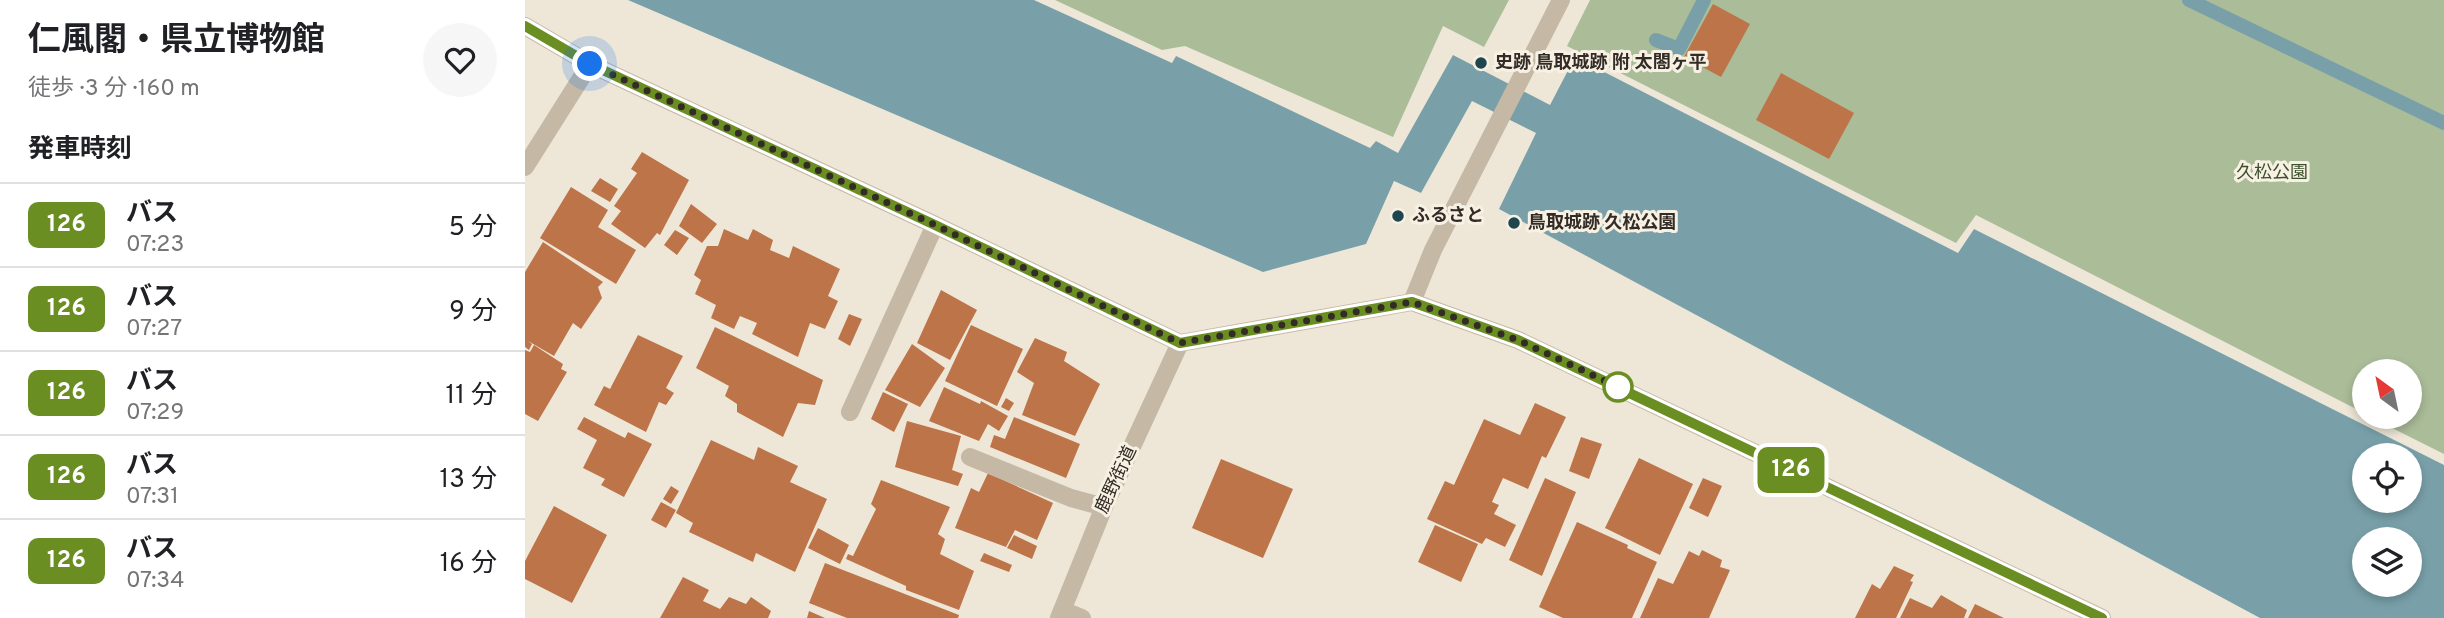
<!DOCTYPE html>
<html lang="ja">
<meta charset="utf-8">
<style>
:root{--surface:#fff;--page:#f6f6f6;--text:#202124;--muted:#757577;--line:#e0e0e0}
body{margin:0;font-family:Overpass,"Noto Sans JP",sans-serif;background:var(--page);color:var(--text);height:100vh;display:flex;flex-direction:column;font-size:26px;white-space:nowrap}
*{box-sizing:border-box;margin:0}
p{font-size:23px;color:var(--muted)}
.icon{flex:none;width:38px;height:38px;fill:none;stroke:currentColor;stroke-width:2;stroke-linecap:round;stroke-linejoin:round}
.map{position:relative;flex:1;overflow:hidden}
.drawer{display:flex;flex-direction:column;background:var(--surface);width:525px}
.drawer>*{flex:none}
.badge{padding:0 14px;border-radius:10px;font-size:24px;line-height:46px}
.needle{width:46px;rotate:327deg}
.tools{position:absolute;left:1827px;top:359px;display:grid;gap:14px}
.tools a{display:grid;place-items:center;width:70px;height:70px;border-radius:50%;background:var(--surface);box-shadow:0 4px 10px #0003;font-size:35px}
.you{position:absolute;width:35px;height:35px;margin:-18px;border:5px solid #fff;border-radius:50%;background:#1a73e8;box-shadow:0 0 0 10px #1a73e833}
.map>.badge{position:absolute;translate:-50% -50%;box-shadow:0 0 0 4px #fff}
h2{padding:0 28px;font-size:26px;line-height:63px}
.round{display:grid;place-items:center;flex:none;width:74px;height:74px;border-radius:37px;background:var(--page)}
.head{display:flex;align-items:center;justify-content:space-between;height:119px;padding:0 28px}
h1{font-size:33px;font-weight:700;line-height:52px}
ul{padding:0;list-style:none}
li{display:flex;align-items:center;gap:21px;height:84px;padding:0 28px;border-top:2px solid var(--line)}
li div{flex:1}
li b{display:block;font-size:26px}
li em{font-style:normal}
li .badge{min-width:77px;font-weight:700;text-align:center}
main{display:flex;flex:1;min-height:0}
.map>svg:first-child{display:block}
.green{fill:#abbc99}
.water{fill:#79a0a9;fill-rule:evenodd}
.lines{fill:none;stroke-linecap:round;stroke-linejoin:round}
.stream{stroke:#79a0a9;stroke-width:14}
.building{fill:#bc7448}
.minor{stroke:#c5b8a5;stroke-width:18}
.line-casing{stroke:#fff;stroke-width:16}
.line{stroke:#6b8e23;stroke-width:10}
.walk{stroke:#322b26;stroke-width:7;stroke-dasharray:0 12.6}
.poi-dot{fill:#1f454f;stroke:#f7f1e3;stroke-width:2.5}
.stop-dot{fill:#fff;stroke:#6b8e23;stroke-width:3.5}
.labels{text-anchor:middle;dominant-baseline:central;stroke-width:6;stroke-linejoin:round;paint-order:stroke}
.poi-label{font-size:18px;font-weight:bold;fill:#322b26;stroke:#f7f1e3;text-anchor:start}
.park-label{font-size:18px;fill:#3c4e2b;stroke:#f7f1e3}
.street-label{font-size:18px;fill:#322b26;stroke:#f7f1e3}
</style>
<main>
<section class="drawer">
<div class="head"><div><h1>仁風閣・県立博物館</h1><p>徒歩 · 3 分 · 160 m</p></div><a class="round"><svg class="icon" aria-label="heart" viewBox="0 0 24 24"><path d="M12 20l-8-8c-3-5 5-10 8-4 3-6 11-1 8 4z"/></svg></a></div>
<h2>発車時刻</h2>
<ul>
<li><span class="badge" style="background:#6b8e23;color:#fff">126</span><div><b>バス</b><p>07:23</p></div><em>5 分</em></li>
<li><span class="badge" style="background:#6b8e23;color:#fff">126</span><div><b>バス</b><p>07:27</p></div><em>9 分</em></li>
<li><span class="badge" style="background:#6b8e23;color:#fff">126</span><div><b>バス</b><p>07:29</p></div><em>11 分</em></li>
<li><span class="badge" style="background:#6b8e23;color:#fff">126</span><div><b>バス</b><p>07:31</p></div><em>13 分</em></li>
<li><span class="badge" style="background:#6b8e23;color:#fff">126</span><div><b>バス</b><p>07:34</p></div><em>16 分</em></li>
</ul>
</section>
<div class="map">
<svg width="1919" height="618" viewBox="0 0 1919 618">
<rect width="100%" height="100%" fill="#eee7d8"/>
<!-- green -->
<path class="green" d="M 530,0 L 984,0 L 959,47 L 918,26 L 868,137 L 660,46 L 637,50 Z
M 1065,0 L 1919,0 L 1919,454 L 1845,417 L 1885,416 L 1885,371 L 1839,371 L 1839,413 L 1451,215 L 1431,243 L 1042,46 Z"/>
<!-- water -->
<path class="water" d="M 103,0 L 509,0 L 647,63 L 651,56 L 845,148 L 851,141 L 873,153 L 928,55 L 1025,105 L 1050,57 L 1433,253 L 1449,229 L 1919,465 L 1919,618 L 1735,618 L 974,209 L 1011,133 L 947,101 L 896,193 L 869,181 L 841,244 L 738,272 ZM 1839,455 L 1885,455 L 1885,500 L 1839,500 ZM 1839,539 L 1885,539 L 1885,584 L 1839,584 Z"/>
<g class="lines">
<!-- stream -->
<path class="stream" d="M 1664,0 L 1919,123
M 1131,40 L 1154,49 L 1179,0"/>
</g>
<!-- building -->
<path class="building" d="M 1188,4 L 1225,24 L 1196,77 L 1159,57 Z
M 1256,73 L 1329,113 L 1304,159 L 1231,120 Z
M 117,152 L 164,180 L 135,235 L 132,233 L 120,248 L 86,224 L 96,211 L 89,206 L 112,173 L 106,169 Z
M 75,178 L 93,189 L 85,202 L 66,191 Z
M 46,187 L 83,210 L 73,227 L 111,250 L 91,284 L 15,238 Z
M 166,204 L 192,224 L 177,243 L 154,226 Z
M 199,229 L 223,240 L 228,229 L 248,240 L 245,250 L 264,258 L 268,246 L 315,269 L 303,296 L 313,301 L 300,329 L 285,323 L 273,357 L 227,334 L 232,323 L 215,316 L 209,329 L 186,318 L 191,305 L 170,294 L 176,280 L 169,275 L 182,246 L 193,246 Z
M 150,230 L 164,238 L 152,255 L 139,245 Z
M 18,242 L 78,282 L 73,287 L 77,298 L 56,329 L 48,323 L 29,356 L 3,341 L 7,344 L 4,350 L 0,347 L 0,272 Z
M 416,290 L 452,310 L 425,360 L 392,343 Z
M 324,314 L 337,319 L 325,346 L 313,339 Z
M 446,325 L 498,349 L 472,406 L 420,381 Z
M 190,327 L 298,380 L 290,405 L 273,403 L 258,437 L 212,412 L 212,404 L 200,396 L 204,386 L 171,368 Z
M 113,335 L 158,356 L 141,388 L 149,393 L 141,405 L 134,402 L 121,432 L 69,405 L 79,386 L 85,389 Z
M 510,338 L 542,352 L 539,361 L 575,384 L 550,436 L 497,415 L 509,383 L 492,372 Z
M 387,344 L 420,368 L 395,407 L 360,390 Z
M 9,345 L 38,364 L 36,369 L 42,372 L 13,421 L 0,414 L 0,350 L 5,352 Z
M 419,387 L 455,404 L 456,401 L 483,416 L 474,431 L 463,424 L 454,441 L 404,421 Z
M 358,392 L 383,404 L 369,432 L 346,419 Z
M 481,398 L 489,403 L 484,411 L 476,407 Z
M 1010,403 L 1041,417 L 1021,458 L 1017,456 L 1003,489 L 978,478 L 967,502 L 974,505 L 969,514 L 991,525 L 980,547 L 961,538 L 957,544 L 902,519 L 920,481 L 929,485 L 959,419 L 995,435 Z
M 59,417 L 100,438 L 103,432 L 127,444 L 99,497 L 76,485 L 80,479 L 58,468 L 72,440 L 52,429 Z
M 489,417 L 555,444 L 541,478 L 465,447 L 469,435 L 480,439 Z
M 382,421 L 436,436 L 427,470 L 438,474 L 433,486 L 370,467 Z
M 1056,437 L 1077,444 L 1064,479 L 1044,471 Z
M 186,440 L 229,460 L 233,447 L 273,466 L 265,482 L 302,499 L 270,572 L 231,553 L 228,562 L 164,532 L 168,523 L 151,513 Z
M 1114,458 L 1168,484 L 1135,555 L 1080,528 Z
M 696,459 L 768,489 L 738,558 L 667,528 Z
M 463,473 L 528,503 L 512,540 L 490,530 L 481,547 L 430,528 L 446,488 L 454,492 Z
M 1020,478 L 1051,492 L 1017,576 L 984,560 Z
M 1178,478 L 1197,486 L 1183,517 L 1164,508 Z
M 356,480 L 425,507 L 413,534 L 420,539 L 415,554 L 449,571 L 434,610 L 381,590 L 381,586 L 321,559 L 323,554 L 328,556 L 351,509 L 346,504 Z
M 146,486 L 154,491 L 146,504 L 138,499 Z
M 136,502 L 151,510 L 141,528 L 126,520 Z
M 29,506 L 82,535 L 47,603 L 0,579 L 0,561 Z
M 1052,522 L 1103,545 L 1102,548 L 1132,562 L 1107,618 L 1038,618 L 1014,607 Z
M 910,525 L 953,544 L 936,582 L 893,562 Z
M 293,528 L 324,545 L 315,564 L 283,548 Z
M 489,535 L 512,546 L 507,559 L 482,548 Z
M 1177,550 L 1197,560 L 1195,567 L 1205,570 L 1184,618 L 1115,618 L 1133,578 L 1148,584 L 1164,551 L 1174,556 Z
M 459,553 L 487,565 L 484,572 L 455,561 Z
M 300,563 L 434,615 L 433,618 L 322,618 L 284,603 Z
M 1369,566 L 1389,575 L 1385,581 L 1388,582 L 1371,618 L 1330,618 L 1347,584 L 1355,589 Z
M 158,577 L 184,590 L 178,601 L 195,609 L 204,597 L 221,604 L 226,597 L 246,611 L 243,618 L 135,618 Z
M 1416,595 L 1442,610 L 1439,618 L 1375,618 L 1385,598 L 1407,608 Z
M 1450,604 L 1479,618 L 1443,618 Z
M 284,611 L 300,618 L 282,618 Z"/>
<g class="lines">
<!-- minor -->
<path class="minor" d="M 0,26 L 65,64 L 410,225 L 655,343 L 887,302 L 993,340 L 1577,618
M 0,167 L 65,64
M 887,302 L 908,250 L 1036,0
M 325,412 L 410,225
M 445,457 L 546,498 L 579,507
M 537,610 L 557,618
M 534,618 L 579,507 L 655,343"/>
</g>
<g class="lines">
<!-- line casing -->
<g class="line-casing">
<path id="line" d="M 0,26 L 65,64 L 410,225 L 655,343 L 887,302 L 993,340 L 1577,618"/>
</g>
<!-- line -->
<use href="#line" class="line"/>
<!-- walk -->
<path class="walk" d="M 65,64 L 410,225 L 655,343 L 887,302 L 993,340 L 1093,387"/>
</g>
<!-- markers -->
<g class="poi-dot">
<circle cx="956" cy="63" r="7"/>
<circle cx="873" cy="216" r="7"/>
<circle cx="989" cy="223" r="7"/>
</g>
<circle class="stop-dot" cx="1093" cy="387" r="14"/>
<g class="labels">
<!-- poi labels -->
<g class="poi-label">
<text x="970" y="63">史跡 鳥取城跡 附 太閤ヶ平</text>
<text x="887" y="216">ふるさと</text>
<text x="1003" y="223">鳥取城跡 久松公園</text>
</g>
<!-- park labels -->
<g class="park-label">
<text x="1747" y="173">久松公園</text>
</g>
<!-- street labels -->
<g class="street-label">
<text transform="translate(592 480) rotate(-65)">鹿野街道</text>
</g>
</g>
</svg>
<div class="tools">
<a><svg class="needle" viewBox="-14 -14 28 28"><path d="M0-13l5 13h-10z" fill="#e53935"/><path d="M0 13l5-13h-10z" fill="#757577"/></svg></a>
<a><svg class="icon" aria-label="locate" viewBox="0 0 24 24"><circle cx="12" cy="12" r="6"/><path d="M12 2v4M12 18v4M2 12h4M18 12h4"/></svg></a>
<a><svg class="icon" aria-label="layers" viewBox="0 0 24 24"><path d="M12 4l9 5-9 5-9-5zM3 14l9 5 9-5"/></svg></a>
</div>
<div class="you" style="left:65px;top:64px"></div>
<b class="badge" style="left:1266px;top:470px;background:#6b8e23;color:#fff">126</b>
</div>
</main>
